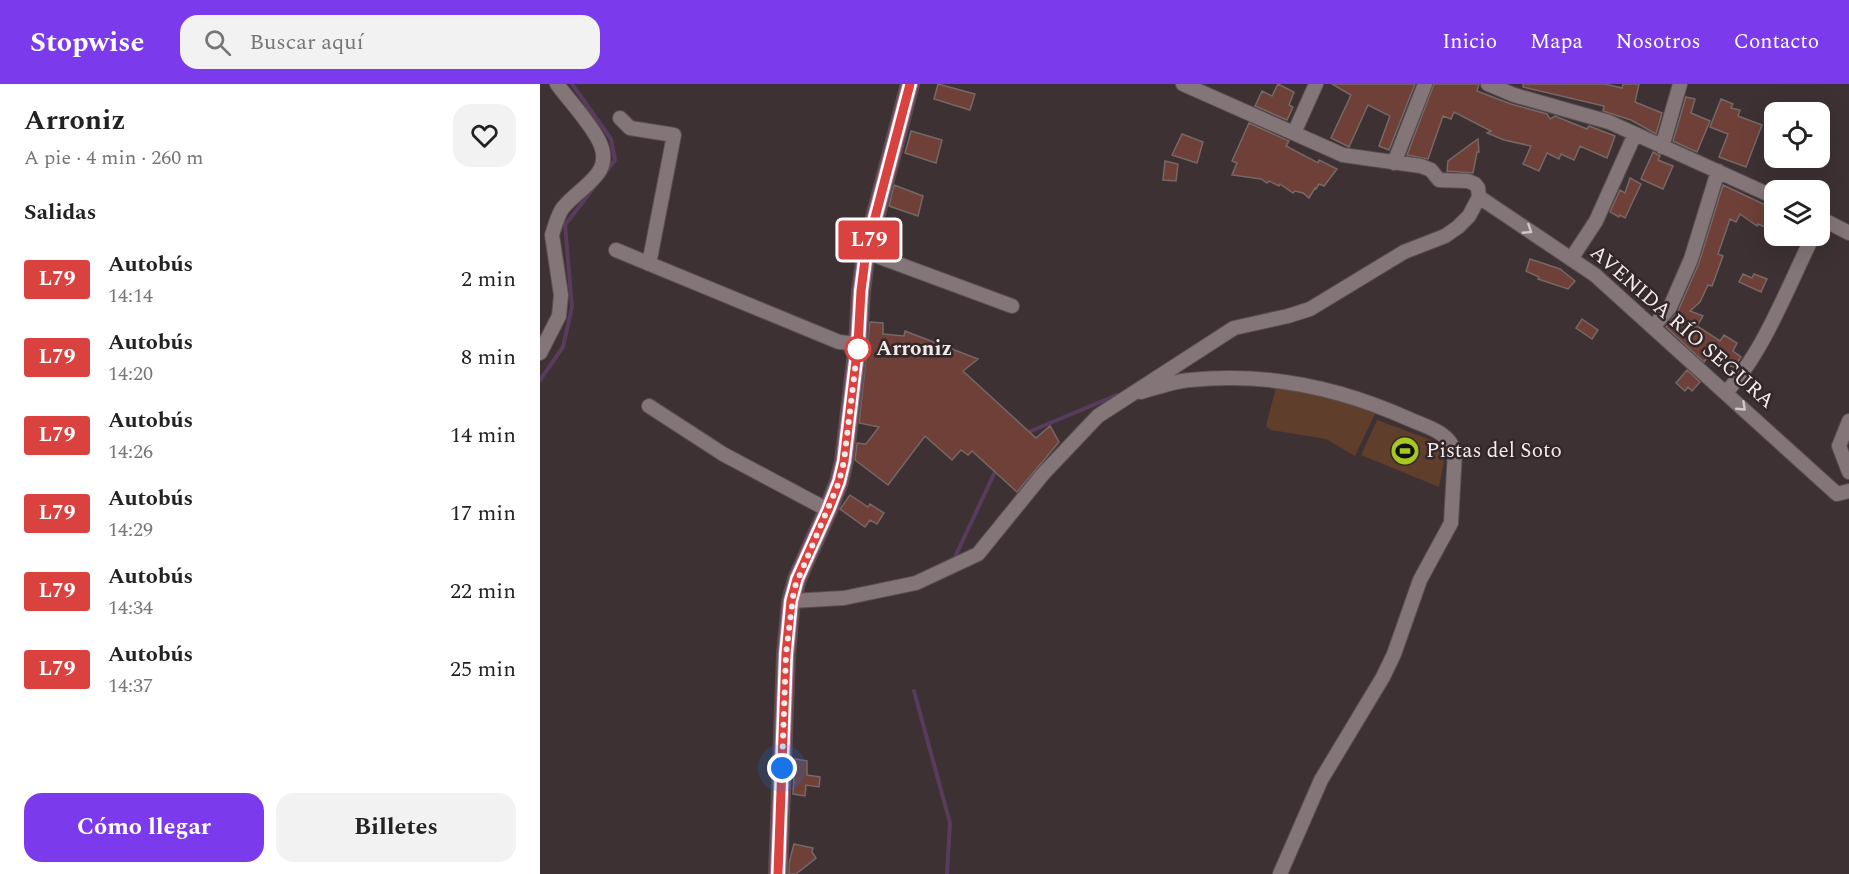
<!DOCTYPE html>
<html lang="es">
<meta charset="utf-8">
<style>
:root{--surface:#fff;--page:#f2f2f2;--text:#222;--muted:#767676;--accent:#7c3aed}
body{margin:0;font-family:Spectral,serif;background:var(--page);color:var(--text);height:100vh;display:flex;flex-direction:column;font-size:22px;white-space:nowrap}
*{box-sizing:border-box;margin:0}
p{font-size:20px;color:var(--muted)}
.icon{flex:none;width:33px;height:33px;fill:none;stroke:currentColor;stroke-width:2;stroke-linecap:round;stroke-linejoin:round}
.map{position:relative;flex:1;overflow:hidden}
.drawer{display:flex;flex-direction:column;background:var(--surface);width:540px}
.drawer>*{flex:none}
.badge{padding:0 12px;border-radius:4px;font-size:21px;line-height:39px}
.tools{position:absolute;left:1224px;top:18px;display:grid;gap:12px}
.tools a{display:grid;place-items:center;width:66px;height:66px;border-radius:12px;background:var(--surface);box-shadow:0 6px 24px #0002;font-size:30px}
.you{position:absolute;width:30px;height:30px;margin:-15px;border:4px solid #fff;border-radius:50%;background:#1a73e8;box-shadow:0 0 0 9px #1a73e833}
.map>.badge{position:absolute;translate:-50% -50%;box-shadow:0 0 0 3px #fff}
h2{padding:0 24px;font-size:22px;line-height:54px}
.round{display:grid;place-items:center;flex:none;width:63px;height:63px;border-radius:18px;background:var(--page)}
.head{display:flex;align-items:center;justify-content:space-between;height:102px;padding:0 24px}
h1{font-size:28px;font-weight:700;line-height:45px}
.cta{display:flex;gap:12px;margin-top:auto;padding:12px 24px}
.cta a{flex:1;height:69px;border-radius:18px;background:var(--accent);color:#fff;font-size:24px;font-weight:700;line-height:69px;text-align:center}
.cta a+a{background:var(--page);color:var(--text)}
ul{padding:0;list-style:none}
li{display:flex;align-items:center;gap:18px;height:78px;padding:0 24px}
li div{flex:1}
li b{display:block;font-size:22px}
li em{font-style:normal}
li .badge{min-width:66px;font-weight:700;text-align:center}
header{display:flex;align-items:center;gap:36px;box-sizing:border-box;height:84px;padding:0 30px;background:var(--accent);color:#fff}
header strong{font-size:28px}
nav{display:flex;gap:33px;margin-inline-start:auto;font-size:21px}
.search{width:420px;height:54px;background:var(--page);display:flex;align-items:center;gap:15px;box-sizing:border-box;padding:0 21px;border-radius:18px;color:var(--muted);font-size:22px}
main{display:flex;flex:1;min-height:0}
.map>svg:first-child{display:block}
.green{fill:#5f3f2b}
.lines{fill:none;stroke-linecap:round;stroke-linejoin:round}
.stream{stroke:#593c5d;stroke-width:4}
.building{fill:#6e4038;stroke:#766866;stroke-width:1.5}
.minor-casing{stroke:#5a4f51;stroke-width:16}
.major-casing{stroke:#5a4f51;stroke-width:20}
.minor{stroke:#847678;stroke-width:14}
.major{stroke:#b66d96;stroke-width:16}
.oneway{stroke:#d1c7c8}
.line-casing{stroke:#fff;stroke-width:14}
.line{stroke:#da4240;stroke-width:9}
.walk{stroke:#f2eaeb;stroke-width:6;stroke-dasharray:0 10.8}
.stop-dot{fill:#fff;stroke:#da4240;stroke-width:3}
.labels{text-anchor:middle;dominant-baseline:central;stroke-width:5;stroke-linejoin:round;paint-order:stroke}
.street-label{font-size:21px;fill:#f2eaeb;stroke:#332729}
.stop-label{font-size:21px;font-weight:bold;fill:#f2eaeb;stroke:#332729;text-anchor:start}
.poi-label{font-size:21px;fill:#f2eaeb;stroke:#332729;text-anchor:start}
</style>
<header>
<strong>Stopwise</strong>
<div class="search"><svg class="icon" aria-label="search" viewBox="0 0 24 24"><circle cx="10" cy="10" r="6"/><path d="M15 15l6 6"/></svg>Buscar aquí</div>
<nav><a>Inicio</a><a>Mapa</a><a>Nosotros</a><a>Contacto</a></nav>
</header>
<main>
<section class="drawer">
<div class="head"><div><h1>Arroniz</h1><p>A pie · 4 min · 260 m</p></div><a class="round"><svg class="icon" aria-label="heart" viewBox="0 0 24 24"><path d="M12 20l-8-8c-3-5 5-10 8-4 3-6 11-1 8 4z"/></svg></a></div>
<h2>Salidas</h2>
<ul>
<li><span class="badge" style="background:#da4240;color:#fff">L79</span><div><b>Autobús</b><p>14:14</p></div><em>2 min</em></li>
<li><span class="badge" style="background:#da4240;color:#fff">L79</span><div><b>Autobús</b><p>14:20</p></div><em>8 min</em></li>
<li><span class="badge" style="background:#da4240;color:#fff">L79</span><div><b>Autobús</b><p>14:26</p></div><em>14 min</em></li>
<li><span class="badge" style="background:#da4240;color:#fff">L79</span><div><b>Autobús</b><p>14:29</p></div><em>17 min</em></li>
<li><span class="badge" style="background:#da4240;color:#fff">L79</span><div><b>Autobús</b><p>14:34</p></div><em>22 min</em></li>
<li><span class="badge" style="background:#da4240;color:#fff">L79</span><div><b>Autobús</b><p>14:37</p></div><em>25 min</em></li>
</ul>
<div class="cta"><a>Cómo llegar</a><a>Billetes</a></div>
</section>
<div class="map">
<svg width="1309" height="790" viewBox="0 0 1309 790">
<rect width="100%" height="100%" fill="#3d3133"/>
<!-- green -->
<path class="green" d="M 736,303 C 771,308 803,315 835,330 L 815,372 L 786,355 L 731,346 L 726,342 Z
M 837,336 L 907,362 L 899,403 L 821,371 Z"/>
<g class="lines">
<!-- stream -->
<path class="stream" d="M 32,0 L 71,55 L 75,76 L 63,92
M 0,296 L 23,263 L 32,223 L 25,141 L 55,102
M 491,347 L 577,311
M 415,473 L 454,390
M 374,607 L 410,739 L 407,790"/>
</g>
<!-- building -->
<path class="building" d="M 398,0 L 435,10 L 430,26 L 394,15 Z
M 738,0 L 754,8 L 749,21 L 753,23 L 747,36 L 715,22 L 722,7 L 732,12 Z
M 792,0 L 875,0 L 849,66 L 839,62 L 850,32 L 828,21 L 809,63 L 791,54 L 811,11 Z
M 894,0 L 939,0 L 937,7 L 971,20 L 1007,30 L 1010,35 L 1015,32 L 1047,45 L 1049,42 L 1075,52 L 1067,74 L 1040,62 L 1034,76 L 1021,70 L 1019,75 L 1007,69 L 999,87 L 983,80 L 991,62 L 964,56 L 947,49 L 951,47 L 914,28 L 911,35 L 903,32 L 888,75 L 867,71 Z
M 983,0 L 1065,0 L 1082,4 L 1083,0 L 1099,0 L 1095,18 L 1122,29 L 1116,50 L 1091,36 L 1063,27 L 1064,22 L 983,3 Z
M 1146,13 L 1155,15 L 1151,29 L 1170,37 L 1157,68 L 1133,57 Z
M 1181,15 L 1193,20 L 1191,24 L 1200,26 L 1198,32 L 1222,41 L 1206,83 L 1179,73 L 1188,50 L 1170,43 Z
M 709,39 L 749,57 L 746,62 L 778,79 L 779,76 L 797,85 L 784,102 L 779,100 L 776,105 L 775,104 L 769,114 L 763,109 L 755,107 L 753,109 L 740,100 L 739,102 L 729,97 L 727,99 L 721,95 L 692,91 L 697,79 L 692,77 Z
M 371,47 L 402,56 L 396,79 L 365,69 Z
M 642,50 L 663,58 L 657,79 L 632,71 Z
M 938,55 L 939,68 L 937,68 L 933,89 L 907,87 L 908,77 Z
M 1113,68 L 1120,72 L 1118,76 L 1133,82 L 1123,105 L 1101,95 Z
M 625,77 L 638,80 L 636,97 L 623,96 Z
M 1090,94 L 1101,100 L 1085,134 L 1080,131 L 1079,133 L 1070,128 L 1080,106 L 1085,109 Z
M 354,101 L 383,112 L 378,132 L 349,122 Z
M 1183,101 L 1234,125 L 1234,147 L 1218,140 L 1217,142 L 1200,130 L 1196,138 L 1190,135 L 1178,170 L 1183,172 L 1172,202 L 1168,201 L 1160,218 L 1150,227 L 1163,232 L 1157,242 L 1180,257 L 1184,251 L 1197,259 L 1193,267 L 1201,273 L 1194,284 L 1170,269 L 1164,278 L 1126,243 L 1138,227 L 1159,179 Z
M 990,175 L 1020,185 L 1035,197 L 1028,205 L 998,195 L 999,193 L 986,187 Z
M 1203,190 L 1212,194 L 1214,190 L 1227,195 L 1221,208 L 1199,198 Z
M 1042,235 L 1058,246 L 1052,255 L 1036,244 Z
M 330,238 L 343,239 L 343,250 L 364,252 L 365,247 L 438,275 L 423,287 L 496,354 L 510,342 L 519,358 L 477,408 L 432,367 L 428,371 L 421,366 L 412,376 L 385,352 L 348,401 L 315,376 L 317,359 L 326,360 L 339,343 L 319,339 Z
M 1147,286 L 1160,298 L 1152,307 L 1148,303 L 1145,307 L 1136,299 Z
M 310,411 L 328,423 L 330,420 L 344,429 L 337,440 L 330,436 L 325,443 L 300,425 Z
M 255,675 L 267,677 L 267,691 L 280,693 L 279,703 L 266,701 L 265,712 L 253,710 Z
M 254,760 L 273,764 L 272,768 L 276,774 L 256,790 L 249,790 L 249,779 Z"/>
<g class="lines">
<!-- minor casing -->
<g class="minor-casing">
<path id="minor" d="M 948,0 L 974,11 L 1069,38 L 1234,113
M 80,34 L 90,44 L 134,51 L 109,180
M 754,49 L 776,0
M 1122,63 L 1140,0
M 854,79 L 885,0
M 939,113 L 1055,191 L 1297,410 L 1309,407
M 1280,134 L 1309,149
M 76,166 L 299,258 L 318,260
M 326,168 L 472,222
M 1031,175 L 1056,137 L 1095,50
M 1113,243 L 1130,223 L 1151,175 L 1178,87
M 0,269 L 19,232 L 21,211 L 12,151 C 15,142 17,133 22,125 C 39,102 76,91 59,57 C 48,36 31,19 17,0
M 601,308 C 616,304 634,297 650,296 C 726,288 800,304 869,335 C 887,343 909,348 915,368 L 911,439 L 880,496 L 854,570 L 843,593 L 781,696 L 740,790
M 1186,308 C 1223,270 1249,200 1273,152
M 109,322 L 183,370 L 288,426
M 1309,337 L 1299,362 L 1309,388
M 251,517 L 304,514 L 376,499 L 438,470 L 503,390 L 558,332 L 694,244 L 748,232 L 770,225 L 864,168 L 905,152 L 918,143 L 929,132 L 939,113 L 938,104 L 935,100 L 928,97 L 899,96 L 891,86 L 881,82 L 803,71 L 643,0"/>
</g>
<!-- major casing -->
<g class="major-casing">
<path id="major" d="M 238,790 L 246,570 L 251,517 L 257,495 L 288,426 L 299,398 L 304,377 L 318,260 L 321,207 L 326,168 L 370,0"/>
</g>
<!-- minor -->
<use href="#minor" class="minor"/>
<!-- major -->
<use href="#major" class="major"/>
</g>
<!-- one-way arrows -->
<defs><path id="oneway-chevron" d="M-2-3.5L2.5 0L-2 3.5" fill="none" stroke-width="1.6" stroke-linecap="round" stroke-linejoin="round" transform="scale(1.5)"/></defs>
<g class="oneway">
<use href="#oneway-chevron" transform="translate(988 146) rotate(33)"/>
<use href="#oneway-chevron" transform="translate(1202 323) rotate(43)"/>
</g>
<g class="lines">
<!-- line casing -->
<g class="line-casing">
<path id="line" d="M 238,790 L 246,570 L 251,517 L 257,495 L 288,426 L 299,398 L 304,377 L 318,260 L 321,207 L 326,168 L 370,0"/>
</g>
<!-- line -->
<use href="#line" class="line"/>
<!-- walk -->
<path class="walk" d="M 242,684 L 246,570 L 254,505 L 299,398 L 304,377 L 318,260 L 318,265"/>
</g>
<!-- icons -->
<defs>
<g id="stadium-disc" transform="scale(1.5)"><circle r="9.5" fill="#a6c821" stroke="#332729"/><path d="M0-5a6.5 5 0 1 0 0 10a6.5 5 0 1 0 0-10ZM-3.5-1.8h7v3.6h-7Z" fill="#111"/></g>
</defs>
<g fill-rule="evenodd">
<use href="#stadium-disc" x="865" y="367"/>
</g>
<!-- markers -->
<circle class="stop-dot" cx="318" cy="265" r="12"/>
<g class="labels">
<!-- street labels -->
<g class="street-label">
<text transform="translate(1142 243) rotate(41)">AVENIDA RÍO SEGURA</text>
</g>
<!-- stop labels -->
<g class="stop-label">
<text x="336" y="265">Arroniz</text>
</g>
<!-- poi labels -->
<g class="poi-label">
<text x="886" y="367">Pistas del Soto</text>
</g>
</g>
</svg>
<div class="tools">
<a><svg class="icon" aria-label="locate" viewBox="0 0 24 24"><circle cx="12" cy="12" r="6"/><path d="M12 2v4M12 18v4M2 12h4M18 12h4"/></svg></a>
<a><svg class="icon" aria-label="layers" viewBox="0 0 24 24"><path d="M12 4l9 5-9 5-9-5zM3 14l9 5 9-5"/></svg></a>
</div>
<div class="you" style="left:242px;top:684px"></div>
<b class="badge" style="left:329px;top:156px;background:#da4240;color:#fff">L79</b>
</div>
</main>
